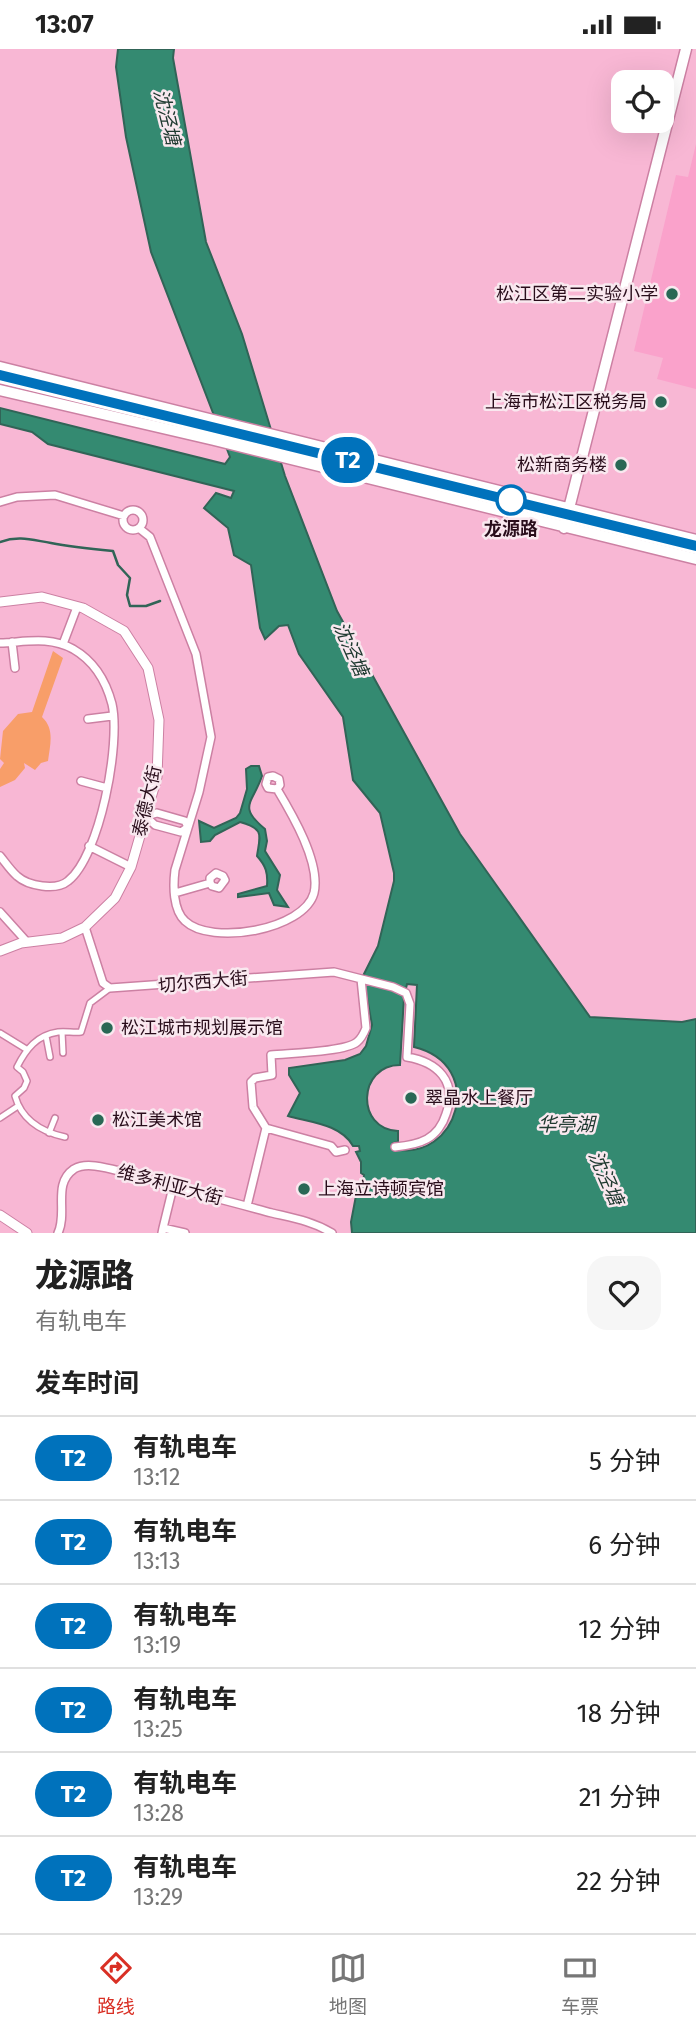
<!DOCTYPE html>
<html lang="zh">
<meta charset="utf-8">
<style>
:root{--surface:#fff;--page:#f6f6f6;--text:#222;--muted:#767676;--line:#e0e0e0;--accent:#d93025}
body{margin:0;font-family:"Fira Sans","Noto Sans SC",sans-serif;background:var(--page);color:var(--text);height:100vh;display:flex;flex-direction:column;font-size:26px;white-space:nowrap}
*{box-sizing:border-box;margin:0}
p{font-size:23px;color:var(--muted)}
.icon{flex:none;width:38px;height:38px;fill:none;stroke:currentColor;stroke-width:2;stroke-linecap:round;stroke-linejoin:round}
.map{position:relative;height:1184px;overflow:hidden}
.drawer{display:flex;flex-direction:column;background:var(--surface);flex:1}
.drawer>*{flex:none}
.badge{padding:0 14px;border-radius:23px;font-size:24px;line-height:46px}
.tools{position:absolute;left:611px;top:21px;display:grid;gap:14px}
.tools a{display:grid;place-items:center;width:63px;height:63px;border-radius:14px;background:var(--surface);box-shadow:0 7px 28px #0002;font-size:35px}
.map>.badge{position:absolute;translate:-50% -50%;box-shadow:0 0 0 4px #fff}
h2{padding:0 35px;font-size:26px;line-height:63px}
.round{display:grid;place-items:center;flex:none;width:74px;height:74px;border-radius:21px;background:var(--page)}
.head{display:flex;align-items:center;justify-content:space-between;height:119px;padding:0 35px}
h1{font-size:33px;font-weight:800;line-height:52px}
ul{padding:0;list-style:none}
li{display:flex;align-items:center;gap:21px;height:84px;padding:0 35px;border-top:2px solid var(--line)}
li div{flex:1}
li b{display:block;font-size:26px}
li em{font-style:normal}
li .badge{min-width:77px;font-weight:700;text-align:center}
.status{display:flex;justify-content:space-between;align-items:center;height:49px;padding:0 35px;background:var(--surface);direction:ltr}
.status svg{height:19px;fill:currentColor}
.tab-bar{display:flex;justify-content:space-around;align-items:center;height:98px;border-top:2px solid var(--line);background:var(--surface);font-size:19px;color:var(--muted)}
.tab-bar a{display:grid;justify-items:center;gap:4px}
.tab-bar .active{color:var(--accent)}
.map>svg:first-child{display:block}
.built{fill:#faa2cb}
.green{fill:#f89e69}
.water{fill:#348a71;stroke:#316457;stroke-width:2;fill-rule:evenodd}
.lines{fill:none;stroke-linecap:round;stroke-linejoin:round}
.stream{stroke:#316457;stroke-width:2.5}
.pedestrian-casing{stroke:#cc80a3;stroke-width:8}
.minor-casing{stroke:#cc80a3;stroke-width:10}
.tertiary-casing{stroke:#cc80a3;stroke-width:11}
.secondary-casing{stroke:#cc80a3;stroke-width:13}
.pedestrian{stroke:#fff;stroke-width:5}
.minor{stroke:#fff;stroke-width:7}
.tertiary{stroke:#fff;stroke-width:9}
.secondary{stroke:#fff;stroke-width:10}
.tram{stroke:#563243;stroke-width:2}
.line-casing{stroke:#fff;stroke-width:16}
.line{stroke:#0072bc;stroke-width:10}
.poi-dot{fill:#296855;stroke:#f9e8ef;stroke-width:2.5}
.stop-dot{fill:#fff;stroke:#0072bc;stroke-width:3.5}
.labels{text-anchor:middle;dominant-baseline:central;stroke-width:5;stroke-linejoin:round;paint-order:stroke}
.poi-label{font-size:18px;fill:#290d1b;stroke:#f9e8ef;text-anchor:start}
.stop-label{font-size:18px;font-weight:bold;fill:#290d1b;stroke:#f9e8ef}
.street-label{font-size:18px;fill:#290d1b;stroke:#f9e8ef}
.water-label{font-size:19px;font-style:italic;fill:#203a31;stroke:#f9e8ef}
</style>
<div class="status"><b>13:07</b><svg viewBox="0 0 49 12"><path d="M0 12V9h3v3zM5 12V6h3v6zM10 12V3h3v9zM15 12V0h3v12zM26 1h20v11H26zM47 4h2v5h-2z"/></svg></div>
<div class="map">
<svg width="696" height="1184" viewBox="0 0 696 1184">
<rect width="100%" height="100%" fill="#f8b7d4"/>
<!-- built -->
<path class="built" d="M 696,95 L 696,340 L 657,330 L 663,309 L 634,302 L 676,126 L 688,128 Z"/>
<!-- green -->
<path class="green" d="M 53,602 L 63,609 L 42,668 C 55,680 50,696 48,712 L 41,714 L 35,721 L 24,714 L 25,719 L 15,731 L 0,738 L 0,720 L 4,714 L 0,710 L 3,682 L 18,665 L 32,663 Z"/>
<!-- water -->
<path class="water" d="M 118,0 L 174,0 L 173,9 L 206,193 L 242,285 L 285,427 L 337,562 L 460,785 L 590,968 L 682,973 L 696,970 L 696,1184 L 352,1184 L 351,1173 L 358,1136 L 363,1136 L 364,1126 L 361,1124 L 361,1113 L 356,1103 L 360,1102 L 359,1097 L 353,1097 C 341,1075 309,1073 288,1067 L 300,1044 L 289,1026 L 289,1019 L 345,1011 L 360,1005 L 366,997 L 372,976 L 363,927 L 378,897 L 394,832 L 394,824 L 380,764 L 353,731 L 343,668 L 299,605 L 288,576 L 279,577 L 265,590 L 260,579 L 251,516 L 234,506 L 228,479 L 204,459 L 216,444 L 231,449 L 234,442 L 48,395 L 32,383 L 0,375 L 0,359 L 225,415 L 230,408 L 151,203 L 126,88 L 116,18 ZM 407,935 L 417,936 L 414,998 C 488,1016 457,1114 394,1100 L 393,1094 L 398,1093 L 398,1082 C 355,1080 358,1016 400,1016 L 404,948 Z
M 251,717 L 259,717 L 262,727 C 253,754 237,757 265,780 L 267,792 L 265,802 L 280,826 L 277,841 L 288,858 L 274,856 L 269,844 L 238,848 L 238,845 L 267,837 C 268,824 266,817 257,807 C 260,786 265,780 240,773 L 215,786 L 210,792 L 201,793 L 199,772 L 214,779 L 236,769 L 240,764 L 247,740 L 246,720 Z"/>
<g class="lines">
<!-- stream -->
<path class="stream" d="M 0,493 C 19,486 32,491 51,494 C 71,498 92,500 113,502 L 118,516 L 130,529 L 127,546 L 130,557 L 146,557 L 160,552"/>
<!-- pedestrian casing -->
<g class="pedestrian-casing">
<path id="pedestrian" d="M 62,983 L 63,1004
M 0,984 L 26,1000
M 46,987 L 50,1008
M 0,1069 L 18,1057
M 49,1084 L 55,1069
M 65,1088 C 42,1083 22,1072 15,1047 L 24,1039 L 27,1032 L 23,1023 L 17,1018 C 26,1000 37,986 58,983 C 66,982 74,984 81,983 L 90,954 L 110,939"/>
</g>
<!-- minor casing -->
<g class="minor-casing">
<path id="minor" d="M 0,453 L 17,448 L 55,446 L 124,467
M123 471a10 10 0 1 1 20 0a10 10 0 1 1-20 0Z
M 140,480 L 150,488 L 196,605 L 211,688 L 199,743 L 175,821 C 173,837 173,861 185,872 C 211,897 304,881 314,844 C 321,814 292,765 277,740 L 280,736 L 279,730 L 273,727 L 268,728 L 266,735 L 268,739 L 277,740
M 12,593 L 15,619
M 0,594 C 26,593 49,587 73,600 C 94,612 106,632 112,655 C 121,694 100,807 68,832 C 56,842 28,837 17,827 C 11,822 5,813 0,807
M 63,595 L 77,558
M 88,670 L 112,667
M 81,732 L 107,739
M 157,764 L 185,772 L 188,778 L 181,783 L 155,776 L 145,767 Z
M 89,797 L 131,818
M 175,844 L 210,834 L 210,829 L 216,824 L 223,827 L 225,831 L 219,839 L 212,837 L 210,834
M 0,863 L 27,893
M 85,878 L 103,934 L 110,939 L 334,923 L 393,938 L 406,944 L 410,955 L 407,1008 C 437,1013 458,1032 446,1065 C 443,1075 436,1085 427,1090 C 418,1095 405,1097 395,1098
M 266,1079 L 331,1097 L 336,1103 L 345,1101
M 247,1157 L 266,1079 L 253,1058 L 251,1033 L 255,1029 L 272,1026 L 271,1006 C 289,1004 345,1003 357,993 C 362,989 364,984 366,979 L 361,930
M 163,1179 L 173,1138
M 58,1184 C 68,1163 52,1135 74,1120 C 81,1116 87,1116 95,1117 C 125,1121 153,1133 183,1141 C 213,1148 242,1156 272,1164 C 293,1169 312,1172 332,1184
M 162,1184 L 163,1179 L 185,1184"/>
</g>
<!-- tertiary casing -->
<g class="tertiary-casing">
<path id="tertiary" d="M 0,553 L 42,548 L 83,559 L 124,582 L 148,619 L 159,671 L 157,728 L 131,818 L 115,849 L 85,878 L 62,889 L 21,894 L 0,902
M 0,1166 L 27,1184"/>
</g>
<!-- secondary casing -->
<g class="secondary-casing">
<path id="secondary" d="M 0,318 L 696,491
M 0,341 L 214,391 L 696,510
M 564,479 L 686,0"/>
</g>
<!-- pedestrian -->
<use href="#pedestrian" class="pedestrian"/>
<!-- minor -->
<use href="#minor" class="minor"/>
<!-- tertiary -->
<use href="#tertiary" class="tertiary"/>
<!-- secondary -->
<use href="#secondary" class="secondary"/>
<!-- tram -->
<path class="tram" d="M 0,330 L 696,502"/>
</g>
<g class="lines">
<!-- line casing -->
<g class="line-casing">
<path id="line" d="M 0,326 L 696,497"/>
</g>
<!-- line -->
<use href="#line" class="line"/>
</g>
<!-- markers -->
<g class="poi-dot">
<circle cx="672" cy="245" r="7"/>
<circle cx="661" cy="353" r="7"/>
<circle cx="621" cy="416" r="7"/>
<circle cx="107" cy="979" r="7"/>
<circle cx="411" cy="1049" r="7"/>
<circle cx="98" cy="1071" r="7"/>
<circle cx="304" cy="1140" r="7"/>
</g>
<circle class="stop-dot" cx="511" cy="451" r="14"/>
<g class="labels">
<!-- poi labels -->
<g class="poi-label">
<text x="658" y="245" text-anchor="end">松江区第二实验小学</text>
<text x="647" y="353" text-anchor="end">上海市松江区税务局</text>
<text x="607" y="416" text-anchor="end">松新商务楼</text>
<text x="121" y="979">松江城市规划展示馆</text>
<text x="425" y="1049">翠晶水上餐厅</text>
<text x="112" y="1071">松江美术馆</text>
<text x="318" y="1140">上海立诗顿宾馆</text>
</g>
<!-- stop labels -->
<g class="stop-label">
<text x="511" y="480">龙源路</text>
</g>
<!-- street labels -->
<g class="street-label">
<text transform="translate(147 752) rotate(-77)">泰德大街</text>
<text transform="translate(203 933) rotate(-5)">切尔西大街</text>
<text transform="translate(170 1136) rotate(15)">维多利亚大街</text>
</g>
<!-- water labels -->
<g class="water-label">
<text transform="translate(167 68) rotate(76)">沈泾塘</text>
<text transform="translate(351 600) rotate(66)">沈泾塘</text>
<text x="566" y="1075">华亭湖</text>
<text transform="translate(606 1129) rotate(66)">沈泾塘</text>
</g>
</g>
</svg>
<div class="tools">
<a><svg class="icon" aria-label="locate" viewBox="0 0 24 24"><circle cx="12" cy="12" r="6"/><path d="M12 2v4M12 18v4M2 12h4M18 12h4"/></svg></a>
</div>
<b class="badge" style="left:348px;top:411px;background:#0072bc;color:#fff">T2</b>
</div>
<section class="drawer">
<div class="head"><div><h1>龙源路</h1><p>有轨电车</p></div><a class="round"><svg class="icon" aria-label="heart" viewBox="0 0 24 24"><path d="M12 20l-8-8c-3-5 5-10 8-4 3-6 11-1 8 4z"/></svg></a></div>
<h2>发车时间</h2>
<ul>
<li><span class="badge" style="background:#0072bc;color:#fff">T2</span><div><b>有轨电车</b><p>13:12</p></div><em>5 分钟</em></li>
<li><span class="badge" style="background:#0072bc;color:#fff">T2</span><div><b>有轨电车</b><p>13:13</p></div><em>6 分钟</em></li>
<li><span class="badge" style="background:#0072bc;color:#fff">T2</span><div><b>有轨电车</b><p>13:19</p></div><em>12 分钟</em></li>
<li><span class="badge" style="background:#0072bc;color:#fff">T2</span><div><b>有轨电车</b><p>13:25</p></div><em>18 分钟</em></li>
<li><span class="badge" style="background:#0072bc;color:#fff">T2</span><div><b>有轨电车</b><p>13:28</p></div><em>21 分钟</em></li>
<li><span class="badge" style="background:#0072bc;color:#fff">T2</span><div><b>有轨电车</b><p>13:29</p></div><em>22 分钟</em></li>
</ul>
</section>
<nav class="tab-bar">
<a class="active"><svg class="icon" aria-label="directions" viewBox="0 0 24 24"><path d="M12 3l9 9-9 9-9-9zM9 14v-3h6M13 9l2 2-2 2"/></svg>路线</a>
<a><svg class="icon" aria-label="map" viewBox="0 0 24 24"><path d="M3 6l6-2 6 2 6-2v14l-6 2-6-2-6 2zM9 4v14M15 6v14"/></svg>地图</a>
<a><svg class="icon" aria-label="tickets" viewBox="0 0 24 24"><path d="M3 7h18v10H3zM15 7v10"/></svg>车票</a>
</nav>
